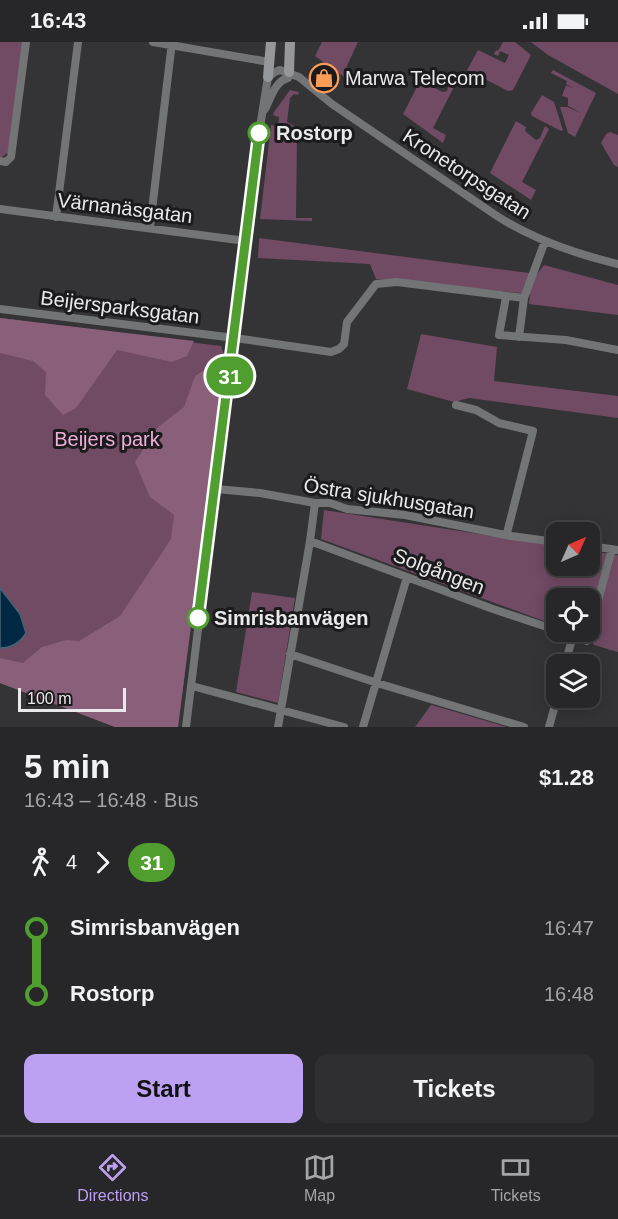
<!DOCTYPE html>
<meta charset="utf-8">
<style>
:root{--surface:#272628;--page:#2f2e30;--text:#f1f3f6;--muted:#a4a5a8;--line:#434345;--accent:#bca0f2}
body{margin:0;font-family:Helvetica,sans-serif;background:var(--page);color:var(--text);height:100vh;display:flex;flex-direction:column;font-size:22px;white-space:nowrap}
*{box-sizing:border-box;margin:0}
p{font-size:20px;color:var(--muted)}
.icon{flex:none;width:33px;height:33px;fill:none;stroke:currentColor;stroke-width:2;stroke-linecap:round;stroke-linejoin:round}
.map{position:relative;height:685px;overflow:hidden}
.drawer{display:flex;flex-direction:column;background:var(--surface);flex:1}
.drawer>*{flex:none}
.badge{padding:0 12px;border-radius:20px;font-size:21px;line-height:39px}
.needle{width:39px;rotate:45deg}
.fabs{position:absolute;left:546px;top:480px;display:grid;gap:12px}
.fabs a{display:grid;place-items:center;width:54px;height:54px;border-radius:12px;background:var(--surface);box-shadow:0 3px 15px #0003,0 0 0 2px var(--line);font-size:30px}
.scale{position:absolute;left:18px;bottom:15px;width:108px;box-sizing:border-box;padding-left:6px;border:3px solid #e9e9eb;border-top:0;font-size:16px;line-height:21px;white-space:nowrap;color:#e9e9eb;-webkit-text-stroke:4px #1b1b1d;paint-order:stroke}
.map>.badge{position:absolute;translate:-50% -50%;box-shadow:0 0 0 3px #fff}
.legs{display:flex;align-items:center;gap:9px;height:66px;padding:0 24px;font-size:20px}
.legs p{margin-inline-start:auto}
.overview{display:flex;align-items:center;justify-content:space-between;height:102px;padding:0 24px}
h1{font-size:33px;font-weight:600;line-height:45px}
.cta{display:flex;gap:12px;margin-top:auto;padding:12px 24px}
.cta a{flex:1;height:69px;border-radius:12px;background:var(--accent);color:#111;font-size:24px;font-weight:600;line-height:69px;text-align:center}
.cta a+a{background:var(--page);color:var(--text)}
ul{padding:0 24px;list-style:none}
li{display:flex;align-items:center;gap:21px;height:66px;font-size:22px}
li i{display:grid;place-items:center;width:9px;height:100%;margin:0 8px;background:currentColor}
li i::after{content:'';width:15px;height:15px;margin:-8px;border:4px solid;border-radius:50%;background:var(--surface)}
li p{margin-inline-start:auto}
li:first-child i{background:linear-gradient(#0000 50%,currentColor 0)}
li:last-child i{background:linear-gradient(currentColor 50%,#0000 0)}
.status{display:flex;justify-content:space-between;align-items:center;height:42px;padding:0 30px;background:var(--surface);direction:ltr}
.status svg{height:16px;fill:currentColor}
.tabs{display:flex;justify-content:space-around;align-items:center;height:84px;border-top:2px solid var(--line);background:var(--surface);font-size:16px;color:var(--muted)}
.tabs a{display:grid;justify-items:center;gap:3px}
.tabs .current{color:var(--accent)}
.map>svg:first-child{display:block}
.green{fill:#714a64}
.forest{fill:#895f7a}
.water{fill:#002842;stroke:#466275;stroke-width:1.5}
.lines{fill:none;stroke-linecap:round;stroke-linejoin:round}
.street{stroke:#737475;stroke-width:8}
.secondary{stroke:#96979a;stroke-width:10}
.line-1-casing{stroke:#fff;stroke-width:14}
.line-1{stroke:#509e2f;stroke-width:9}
.stop-1-dot{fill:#fff;stroke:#509e2f;stroke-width:3}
.labels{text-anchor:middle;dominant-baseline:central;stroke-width:6;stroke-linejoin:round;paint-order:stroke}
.poi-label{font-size:20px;fill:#e9e9eb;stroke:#1b1b1d;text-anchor:start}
.stop-label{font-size:20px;font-weight:bold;fill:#e9e9eb;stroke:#1b1b1d;text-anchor:start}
.street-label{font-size:20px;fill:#e9e9eb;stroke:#1b1b1d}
.park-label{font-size:20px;fill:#f0add9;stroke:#1b1b1d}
</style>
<div class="status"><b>16:43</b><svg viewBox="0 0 49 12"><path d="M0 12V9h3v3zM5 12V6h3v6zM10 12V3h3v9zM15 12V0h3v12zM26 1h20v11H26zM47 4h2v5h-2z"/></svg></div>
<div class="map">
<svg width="618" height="685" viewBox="0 0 618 685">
<rect width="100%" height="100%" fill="#343336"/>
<!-- green -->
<path class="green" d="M 0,0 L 24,0 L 9,110 L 2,115 L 0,115 Z
M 322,0 L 358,0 L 346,26 L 360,35 L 355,43 L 333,27 L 334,25 L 332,23 L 330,25 L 315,14 Z
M 503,0 L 515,0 L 531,13 L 513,48 L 508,49 L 467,28 L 478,8 L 505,21 L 509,13 L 500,9 L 498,14 L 494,12 L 496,8 L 498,9 Z
M 531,0 L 618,0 L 618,52 L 548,13 Z
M 553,28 L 596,51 L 575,95 L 568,91 L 560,65 L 567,65 L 581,71 L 568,64 L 568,56 L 562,54 L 566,43 L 575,47 L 566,42 L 567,39 L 551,31 Z
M 460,33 L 433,86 L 446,93 L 443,101 L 403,72 L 418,43 L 432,39 L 431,44 L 443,50 L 447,49 L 451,34 Z
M 290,48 L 299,50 L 298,53 L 294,52 L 290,56 L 287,80 L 301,88 L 297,95 L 296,176 L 312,176 L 312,179 L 260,177 L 271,83 L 278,84 L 279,75 L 273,73 L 274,70 Z
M 542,53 L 554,60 L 563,88 L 561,89 L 532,74 L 531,71 Z
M 516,79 L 526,85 L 525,89 L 536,98 L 540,96 L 545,84 L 549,87 L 522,140 L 536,148 L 531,158 L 490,131 Z
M 610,90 L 618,93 L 618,125 L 614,123 L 601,101 L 606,92 Z
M 259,196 L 537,232 L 544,223 L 618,243 L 618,273 L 529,262 L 530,252 L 376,237 L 370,222 L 258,216 Z
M 0,276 L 221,304 L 225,315 L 222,345 L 178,685 L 115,685 L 0,641 Z
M 421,292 L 497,305 L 494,339 L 618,354 L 618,376 L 469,356 L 454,360 L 407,347 Z
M 324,468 L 556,504 L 556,524 L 590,524 L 590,509 L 618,513 L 618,610 L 594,603 L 582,590 L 590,590 L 590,556 L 556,556 L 556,580 L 544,579 L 321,497 Z
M 252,550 L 295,556 L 278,661 L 236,650 Z
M 431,663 L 432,663 L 507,685 L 415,685 Z"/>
<!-- forest -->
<path class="forest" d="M 0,276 L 194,299 L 187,314 L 172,320 L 117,308 L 76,366 L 63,373 L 45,353 L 46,330 L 33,319 L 0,311 Z
M 225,315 L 178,685 L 115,685 L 0,641 L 0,616 L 23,621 L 42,605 L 66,598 L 79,599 L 120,574 L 171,497 L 174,473 L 150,455 L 135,420 L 158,385 L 184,365 L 195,334 Z"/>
<!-- water -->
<path class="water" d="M 0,546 L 20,572 L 26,591 C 20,601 11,606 0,606 Z"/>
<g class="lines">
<!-- street -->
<path class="street" d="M 153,0 L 269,20
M 268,35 L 275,30 L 280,28 L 299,35 L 332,62 L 497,174 C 534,198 576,212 618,222
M 265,67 C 271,56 275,39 288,36 L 289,30
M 0,119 L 6,120 L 11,115 L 26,0
M 0,167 L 246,199
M 56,175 L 78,0
M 150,185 L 172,0
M 506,255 L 499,293 L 566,298 L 618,308
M 0,267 L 235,296 L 331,310 L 339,307 L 344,302 L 347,280 L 376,242 L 397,240 L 524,256
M 519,295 L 524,256 L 545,199
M 456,363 L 476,368 L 499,381 L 533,389 L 507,491
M 216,447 L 260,451 L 315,461 L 330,461 L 347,467 L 405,473 L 511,494 L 556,500
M 310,499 L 493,567 L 556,588
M 590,504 L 618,508
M 590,588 L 612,507
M 561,590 L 587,599 L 589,590
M 290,612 L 377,641 L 524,685
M 565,622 L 573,594
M 192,644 L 344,685
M 186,685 L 259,91 L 268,35
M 278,685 L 310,499 L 315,461
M 363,685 L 407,535
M 549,685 L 557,656"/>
<!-- secondary -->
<path class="secondary" d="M 289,30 L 290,0
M 268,35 L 271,0"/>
</g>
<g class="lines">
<!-- line-1 casing -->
<g class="line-1-casing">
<path id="line-1" d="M 198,576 L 259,91"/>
</g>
<!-- line-1 -->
<use href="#line-1" class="line-1"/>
</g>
<!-- icons -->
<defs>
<g id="shop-ring" transform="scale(1.5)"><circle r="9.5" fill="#1b1b1d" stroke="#fd9c56" stroke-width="1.5"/><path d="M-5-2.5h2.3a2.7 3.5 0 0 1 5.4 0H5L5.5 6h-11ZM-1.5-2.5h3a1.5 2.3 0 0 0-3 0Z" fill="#fd9c56"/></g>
</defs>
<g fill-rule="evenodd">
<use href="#shop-ring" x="324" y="36"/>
</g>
<!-- markers -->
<g class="stop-1-dot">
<circle cx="259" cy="91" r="10"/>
<circle cx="198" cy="576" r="10"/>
</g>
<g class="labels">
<!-- poi labels -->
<g class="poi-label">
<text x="345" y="36">Marwa Telecom</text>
</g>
<!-- stop labels -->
<g class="stop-label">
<text x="276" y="91">Rostorp</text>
<text x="214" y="576">Simrisbanvägen</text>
</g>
<!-- street labels -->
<g class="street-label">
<text transform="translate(467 132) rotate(33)">Kronetorpsgatan</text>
<text transform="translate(125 166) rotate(7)">Värnanäsgatan</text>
<text transform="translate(120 265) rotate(7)">Beijersparksgatan</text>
<text transform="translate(389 456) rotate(9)">Östra sjukhusgatan</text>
<text transform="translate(439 529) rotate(21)">Solgången</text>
</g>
<!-- park labels -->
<g class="park-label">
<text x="107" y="397">Beijers park</text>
</g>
</g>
</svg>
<div class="fabs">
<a><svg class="needle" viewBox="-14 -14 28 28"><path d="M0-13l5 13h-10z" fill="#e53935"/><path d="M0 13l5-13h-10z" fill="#a4a5a8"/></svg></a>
<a><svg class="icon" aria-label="locate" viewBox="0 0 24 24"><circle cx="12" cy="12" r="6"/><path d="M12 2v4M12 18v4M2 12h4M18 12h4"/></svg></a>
<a><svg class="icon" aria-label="layers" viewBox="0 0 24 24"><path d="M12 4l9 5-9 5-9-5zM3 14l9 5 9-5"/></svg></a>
</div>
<div class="scale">100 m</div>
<b class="badge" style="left:230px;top:334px;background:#509e2f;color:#fff">31</b>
</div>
<section class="drawer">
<div class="overview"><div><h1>5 min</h1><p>16:43 – 16:48 · Bus</p></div><b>$1.28</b></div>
<div class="legs"><svg class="icon" aria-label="walk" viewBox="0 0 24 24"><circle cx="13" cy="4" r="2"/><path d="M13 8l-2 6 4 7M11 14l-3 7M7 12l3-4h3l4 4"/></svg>4<svg class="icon" aria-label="forward" viewBox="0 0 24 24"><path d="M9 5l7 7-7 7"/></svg><b class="badge" style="background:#509e2f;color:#fff">31</b></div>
<ul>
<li><i style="color:#509e2f"></i><b>Simrisbanvägen</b><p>16:47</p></li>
<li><i style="color:#509e2f"></i><b>Rostorp</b><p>16:48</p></li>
</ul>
<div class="cta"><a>Start</a><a>Tickets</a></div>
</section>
<nav class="tabs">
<a class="current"><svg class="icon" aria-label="directions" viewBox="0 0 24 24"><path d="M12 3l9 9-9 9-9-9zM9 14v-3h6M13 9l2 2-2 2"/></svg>Directions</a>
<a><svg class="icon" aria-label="map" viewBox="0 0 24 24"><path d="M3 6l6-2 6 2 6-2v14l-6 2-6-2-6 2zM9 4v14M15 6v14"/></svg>Map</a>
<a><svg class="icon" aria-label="tickets" viewBox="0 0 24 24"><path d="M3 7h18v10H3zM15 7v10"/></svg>Tickets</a>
</nav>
